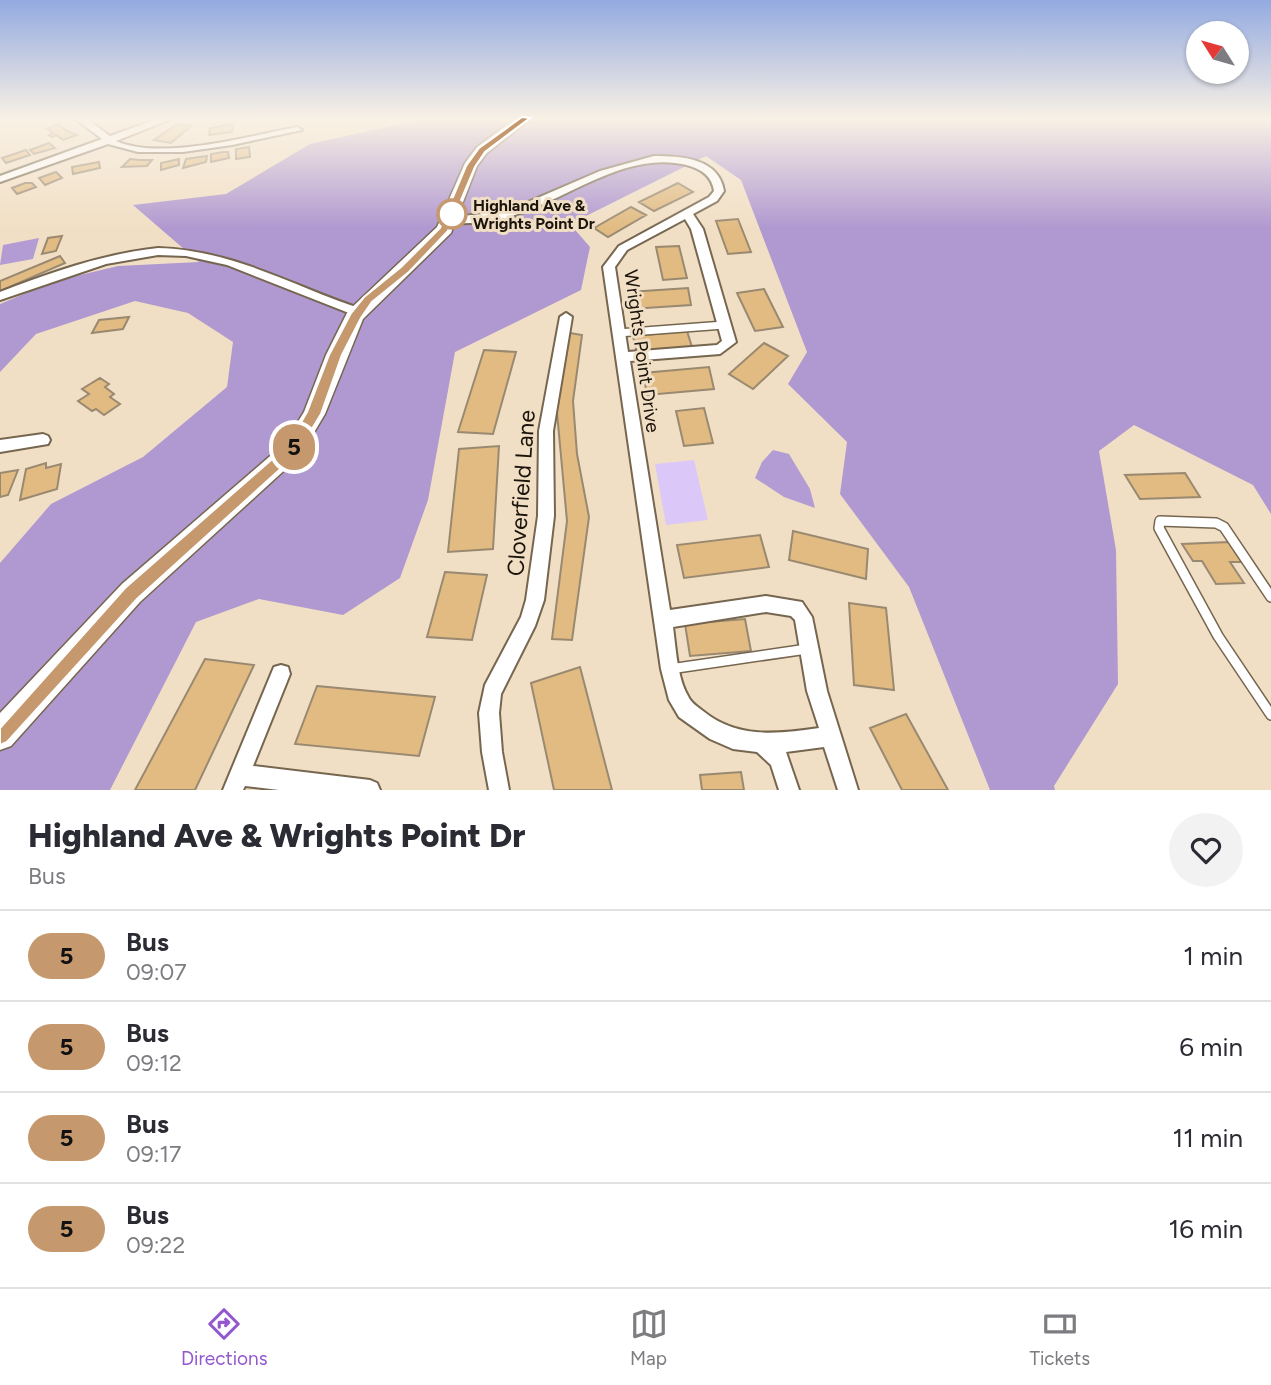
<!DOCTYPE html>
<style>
:root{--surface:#fff;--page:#f2f2f3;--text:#2b2b33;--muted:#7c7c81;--line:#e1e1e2;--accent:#9358cf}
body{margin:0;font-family:Figtree,sans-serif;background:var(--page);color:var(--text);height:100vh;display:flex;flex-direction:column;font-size:26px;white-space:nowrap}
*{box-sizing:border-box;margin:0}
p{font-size:23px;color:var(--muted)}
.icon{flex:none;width:38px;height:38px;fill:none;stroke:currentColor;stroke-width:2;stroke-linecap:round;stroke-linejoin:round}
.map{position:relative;height:790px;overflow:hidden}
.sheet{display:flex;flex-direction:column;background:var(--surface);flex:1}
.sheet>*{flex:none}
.badge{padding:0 14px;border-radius:23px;font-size:24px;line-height:46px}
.needle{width:46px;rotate:307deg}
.tools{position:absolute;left:1186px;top:21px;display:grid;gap:14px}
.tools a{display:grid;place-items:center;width:63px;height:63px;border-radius:50%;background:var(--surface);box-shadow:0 2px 5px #0004;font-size:35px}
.map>.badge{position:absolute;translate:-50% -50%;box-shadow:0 0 0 4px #fff}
.round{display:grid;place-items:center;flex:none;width:74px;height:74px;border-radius:37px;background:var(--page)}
.summary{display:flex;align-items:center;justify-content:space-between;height:119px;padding:0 28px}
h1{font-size:33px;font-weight:800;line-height:52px}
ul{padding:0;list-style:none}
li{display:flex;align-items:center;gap:21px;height:91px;padding:0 28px;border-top:2px solid var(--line)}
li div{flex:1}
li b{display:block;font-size:26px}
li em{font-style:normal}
li .badge{min-width:77px;font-weight:700;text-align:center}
.menu{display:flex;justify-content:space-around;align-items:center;height:98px;border-top:2px solid var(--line);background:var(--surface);font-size:19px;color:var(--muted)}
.menu a{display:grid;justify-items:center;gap:4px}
.menu .selected{color:var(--accent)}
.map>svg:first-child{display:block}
.green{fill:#dcc7f9}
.forest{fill:#b098d0}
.water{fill:#b39bd4}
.building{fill:#e1bb82;stroke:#9a8971;stroke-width:2}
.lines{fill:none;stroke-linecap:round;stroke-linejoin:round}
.lane-far1-casing{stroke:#76664f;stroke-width:10}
.lane-casing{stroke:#76664f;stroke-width:12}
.street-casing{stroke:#76664f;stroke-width:4}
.secondary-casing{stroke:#76664f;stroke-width:3}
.lane-far1{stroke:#fff;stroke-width:7}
.lane{stroke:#fff;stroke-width:9}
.street{fill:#fff;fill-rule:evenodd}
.secondary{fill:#fff;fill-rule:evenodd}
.line{fill:#c5986d;stroke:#fff;stroke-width:2}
.stop-dot{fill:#fff;stroke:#c5986d;stroke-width:3.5}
.labels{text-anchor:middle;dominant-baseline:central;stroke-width:6;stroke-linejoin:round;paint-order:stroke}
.far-stop-label{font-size:16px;font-weight:bold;fill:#1a140b;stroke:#f1dfc5;text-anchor:start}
.street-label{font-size:19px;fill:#1a140b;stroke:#f1dfc5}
.near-street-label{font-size:23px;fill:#1a140b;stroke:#f1dfc5}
</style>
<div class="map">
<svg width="1271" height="790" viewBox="0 0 1271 790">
<rect width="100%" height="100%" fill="#f1dfc5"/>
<!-- green -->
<path class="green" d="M 694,460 L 708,520 L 666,525 L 655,464 Z"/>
<!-- forest -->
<path class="forest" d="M 423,119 L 1271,119 L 1271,514 L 1253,485 L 1134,425 L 1099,451 L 1116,550 L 1118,684 L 1054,786 L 1055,790 L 990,790 L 909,587 L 840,494 L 847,442 L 788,384 L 807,352 L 741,180 L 706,156 L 570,224 L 590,247 L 581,290 L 455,352 L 428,500 L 400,578 L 343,615 L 259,599 L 196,622 L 110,790 L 0,790 L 0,563 L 51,504 L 143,457 L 227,387 L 233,342 L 188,313 L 135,301 L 36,334 L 0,372 L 0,304 L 55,281 L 118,266 L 199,262 L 133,205 L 226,194 L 310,144 Z"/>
<!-- water -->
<path class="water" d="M 39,238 L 33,259 L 0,265 L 3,245 Z
M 773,450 L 789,454 L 810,489 L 815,508 L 784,497 L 755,478 L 762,462 Z"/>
<!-- building -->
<path class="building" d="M 58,124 L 67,131 L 77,135 L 63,140 L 56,135 L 52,137 L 49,135 L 53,133 L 47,129 Z
M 177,124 L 191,126 L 171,143 L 154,140 Z
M 233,124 L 232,132 L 209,135 L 210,128 Z
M 49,143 L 55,148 L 34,154 L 30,150 Z
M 249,147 L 250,157 L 236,159 L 236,149 Z
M 26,150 L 30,155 L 6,163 L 2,158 Z
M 223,152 L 228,152 L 229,158 L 211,162 L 211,154 Z
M 207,156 L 206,162 L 183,168 L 186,159 Z
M 130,159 L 140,160 L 152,160 L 147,166 L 122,167 Z
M 179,159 L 179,165 L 161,170 L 161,163 Z
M 99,162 L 100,168 L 73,174 L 72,167 Z
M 56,172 L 62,178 L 45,185 L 39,178 Z
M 25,183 L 32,183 L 36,187 L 17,194 L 12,188 Z
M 678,183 L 693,192 L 654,211 L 639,202 Z
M 631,207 L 646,215 L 608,237 L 594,228 Z
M 738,219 L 751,252 L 728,254 L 716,221 Z
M 62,236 L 56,251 L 42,254 L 48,238 Z
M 679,246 L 687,278 L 663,280 L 656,247 Z
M 60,256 L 65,263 L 0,291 L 0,281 Z
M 688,288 L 691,305 L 631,309 L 629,292 Z
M 764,289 L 783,327 L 755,331 L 737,293 Z
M 129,317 L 123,329 L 92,333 L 99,320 Z
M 687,331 L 692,347 L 637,353 L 633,336 Z
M 570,333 L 582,335 L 573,401 L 577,454 L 589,517 L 572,640 L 552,639 L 567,521 L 556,402 Z
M 764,343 L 788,356 L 753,389 L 729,374 Z
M 484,350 L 516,352 L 493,434 L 458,432 Z
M 709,367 L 714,389 L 647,395 L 643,373 Z
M 100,378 L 109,384 L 105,387 L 114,394 L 110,397 L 120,404 L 104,415 L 96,409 L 92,411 L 78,401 L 89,394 L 82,389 Z
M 704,408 L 713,443 L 684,446 L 676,411 Z
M 499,446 L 493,549 L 448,552 L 459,449 Z
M 46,463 L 46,468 L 61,464 L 57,489 L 20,500 L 26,469 Z
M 18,470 L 8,495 L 0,497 L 0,473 Z
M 1185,473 L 1200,497 L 1140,499 L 1125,475 Z
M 793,531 L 868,549 L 866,579 L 789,560 Z
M 760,535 L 769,567 L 684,578 L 677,545 Z
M 1229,542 L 1242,562 L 1230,562 L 1244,583 L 1216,584 L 1202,561 L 1193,561 L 1182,544 Z
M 445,572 L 487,575 L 472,640 L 427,637 Z
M 849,603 L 886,608 L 894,690 L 854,685 Z
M 745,619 L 751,651 L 690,656 L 685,624 Z
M 205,659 L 254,665 L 195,790 L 135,790 Z
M 580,667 L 612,790 L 554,790 L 531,683 Z
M 317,686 L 435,697 L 419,756 L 295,744 Z
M 906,714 L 948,790 L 902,790 L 870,728 Z
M 741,772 L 744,790 L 702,790 L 700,775 Z"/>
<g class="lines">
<!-- lane-far1 casing -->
<g class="lane-far1-casing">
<path id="lane-far1" d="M 618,333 L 724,325"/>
</g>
<!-- lane casing -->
<g class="lane-casing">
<path id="lane" d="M 1271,597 L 1224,527 L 1216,523 L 1160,521 L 1159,528 L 1218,636 L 1271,715
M 670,669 L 807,649"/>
</g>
<!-- street casing -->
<g class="street-casing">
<path id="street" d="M 74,118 L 87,119 L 110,136 L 160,118 L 174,118 L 116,141 C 161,161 249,136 297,127 L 302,130 L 232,145 L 183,152 L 138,152 L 108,144 L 0,182 L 0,176 L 102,139 Z
M 654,156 C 681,156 719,158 724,191 L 717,201 L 693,214 L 703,229 L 736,342 L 720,354 L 630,361 L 670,610 L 766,596 L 802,602 L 812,617 L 827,691 L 858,790 L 838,790 L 824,747 L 786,752 L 799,790 L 779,790 L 771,765 L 757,752 L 733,749 L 710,739 L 679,717 L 669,700 L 661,669 L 603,267 L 619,246 L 709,197 L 714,191 C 712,177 703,170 690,166 C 629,148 568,199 512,216 C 499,221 484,222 470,223 C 461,223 451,225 445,220 L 450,217 L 505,212 L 600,171 ZM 685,219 L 691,229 L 722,341 L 717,345 L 628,352 L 615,267 L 627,250 ZM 766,612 L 791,616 L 795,620 L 807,691 L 819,728 C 778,734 737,739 703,711 C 698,707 691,703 688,696 C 677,677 676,648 673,627 Z
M 158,248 C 234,250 292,286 362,309 L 364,312 L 358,316 L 354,315 L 227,265 L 186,256 L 158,255 L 106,264 L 0,300 L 0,292 C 52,272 103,254 158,248 Z
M 566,313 L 572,317 L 553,431 L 554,516 L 544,600 L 535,626 L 501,694 L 499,713 L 502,752 L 509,790 L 489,790 L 482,752 L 479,713 L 485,685 L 521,617 L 526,600 L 538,516 L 539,431 L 560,317 Z
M 43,434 L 48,436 L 50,440 L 48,444 L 0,452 L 0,440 Z
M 281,665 L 288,667 L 290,674 L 253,766 L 370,780 L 377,783 L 380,790 L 279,790 L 245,786 L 243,790 L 223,790 L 274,667 Z"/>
</g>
<!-- secondary casing -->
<g class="secondary-casing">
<path id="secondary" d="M 516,118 L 532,118 L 487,153 L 477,166 L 451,233 L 363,319 L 325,414 L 300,456 L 140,602 L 11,746 L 0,750 L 0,713 L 122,584 L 284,444 L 304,412 L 326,355 L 348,311 L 437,227 L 465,163 L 477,147 Z"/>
</g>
<!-- lane-far1 -->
<use href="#lane-far1" class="lane-far1"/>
<!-- lane -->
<use href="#lane" class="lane"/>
<!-- street -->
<use href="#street" class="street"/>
<!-- secondary -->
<use href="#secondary" class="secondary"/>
</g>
<!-- sky -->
<linearGradient id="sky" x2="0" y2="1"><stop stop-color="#93aae0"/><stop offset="0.52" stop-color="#f9f1e5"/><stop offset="1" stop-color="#f9f1e5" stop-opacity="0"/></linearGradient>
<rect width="1271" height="229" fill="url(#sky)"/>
<!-- line -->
<path class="line" d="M 522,117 L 530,118 L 485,152 L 475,167 L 448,231 L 409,272 L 372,302 L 361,318 L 342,355 L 321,414 L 297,454 L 137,599 L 7,742 L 0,745 L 0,728 L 125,588 L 287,446 L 307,412 L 329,355 L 351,313 L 364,297 L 401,267 L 440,228 L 466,166 L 479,148 Z"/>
<!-- markers -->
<circle class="stop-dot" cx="452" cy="214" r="14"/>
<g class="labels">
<!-- far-stop labels -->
<g class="far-stop-label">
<text x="473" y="205">Highland Ave &amp;<tspan x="473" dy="18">Wrights Point Dr</tspan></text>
</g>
<!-- street labels -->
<g class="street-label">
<text transform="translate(642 351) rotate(82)">Wrights Point Drive</text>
</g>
<!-- near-street labels -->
<g class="near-street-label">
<text transform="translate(521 493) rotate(-86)">Cloverfield Lane</text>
</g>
</g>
</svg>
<div class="tools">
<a><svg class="needle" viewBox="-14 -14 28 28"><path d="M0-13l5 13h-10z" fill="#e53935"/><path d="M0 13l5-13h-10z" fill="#7c7c81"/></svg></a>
</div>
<b class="badge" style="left:294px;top:447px;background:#c5986d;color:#111">5</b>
</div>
<section class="sheet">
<div class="summary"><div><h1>Highland Ave &amp; Wrights Point Dr</h1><p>Bus</p></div><a class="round"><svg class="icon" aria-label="heart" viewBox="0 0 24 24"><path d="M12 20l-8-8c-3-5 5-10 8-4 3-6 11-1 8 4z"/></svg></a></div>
<ul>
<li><span class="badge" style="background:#c5986d;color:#111">5</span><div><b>Bus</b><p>09:07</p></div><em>1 min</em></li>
<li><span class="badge" style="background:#c5986d;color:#111">5</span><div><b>Bus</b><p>09:12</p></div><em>6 min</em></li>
<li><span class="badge" style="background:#c5986d;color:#111">5</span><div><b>Bus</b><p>09:17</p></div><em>11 min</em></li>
<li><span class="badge" style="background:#c5986d;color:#111">5</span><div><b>Bus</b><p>09:22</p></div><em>16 min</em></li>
</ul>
</section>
<nav class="menu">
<a class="selected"><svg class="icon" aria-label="directions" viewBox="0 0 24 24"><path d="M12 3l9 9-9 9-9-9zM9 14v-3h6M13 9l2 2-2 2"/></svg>Directions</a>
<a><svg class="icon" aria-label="map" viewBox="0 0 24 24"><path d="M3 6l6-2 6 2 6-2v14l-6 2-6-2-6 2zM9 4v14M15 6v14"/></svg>Map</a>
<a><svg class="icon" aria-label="tickets" viewBox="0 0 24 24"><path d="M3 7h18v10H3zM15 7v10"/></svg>Tickets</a>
</nav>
